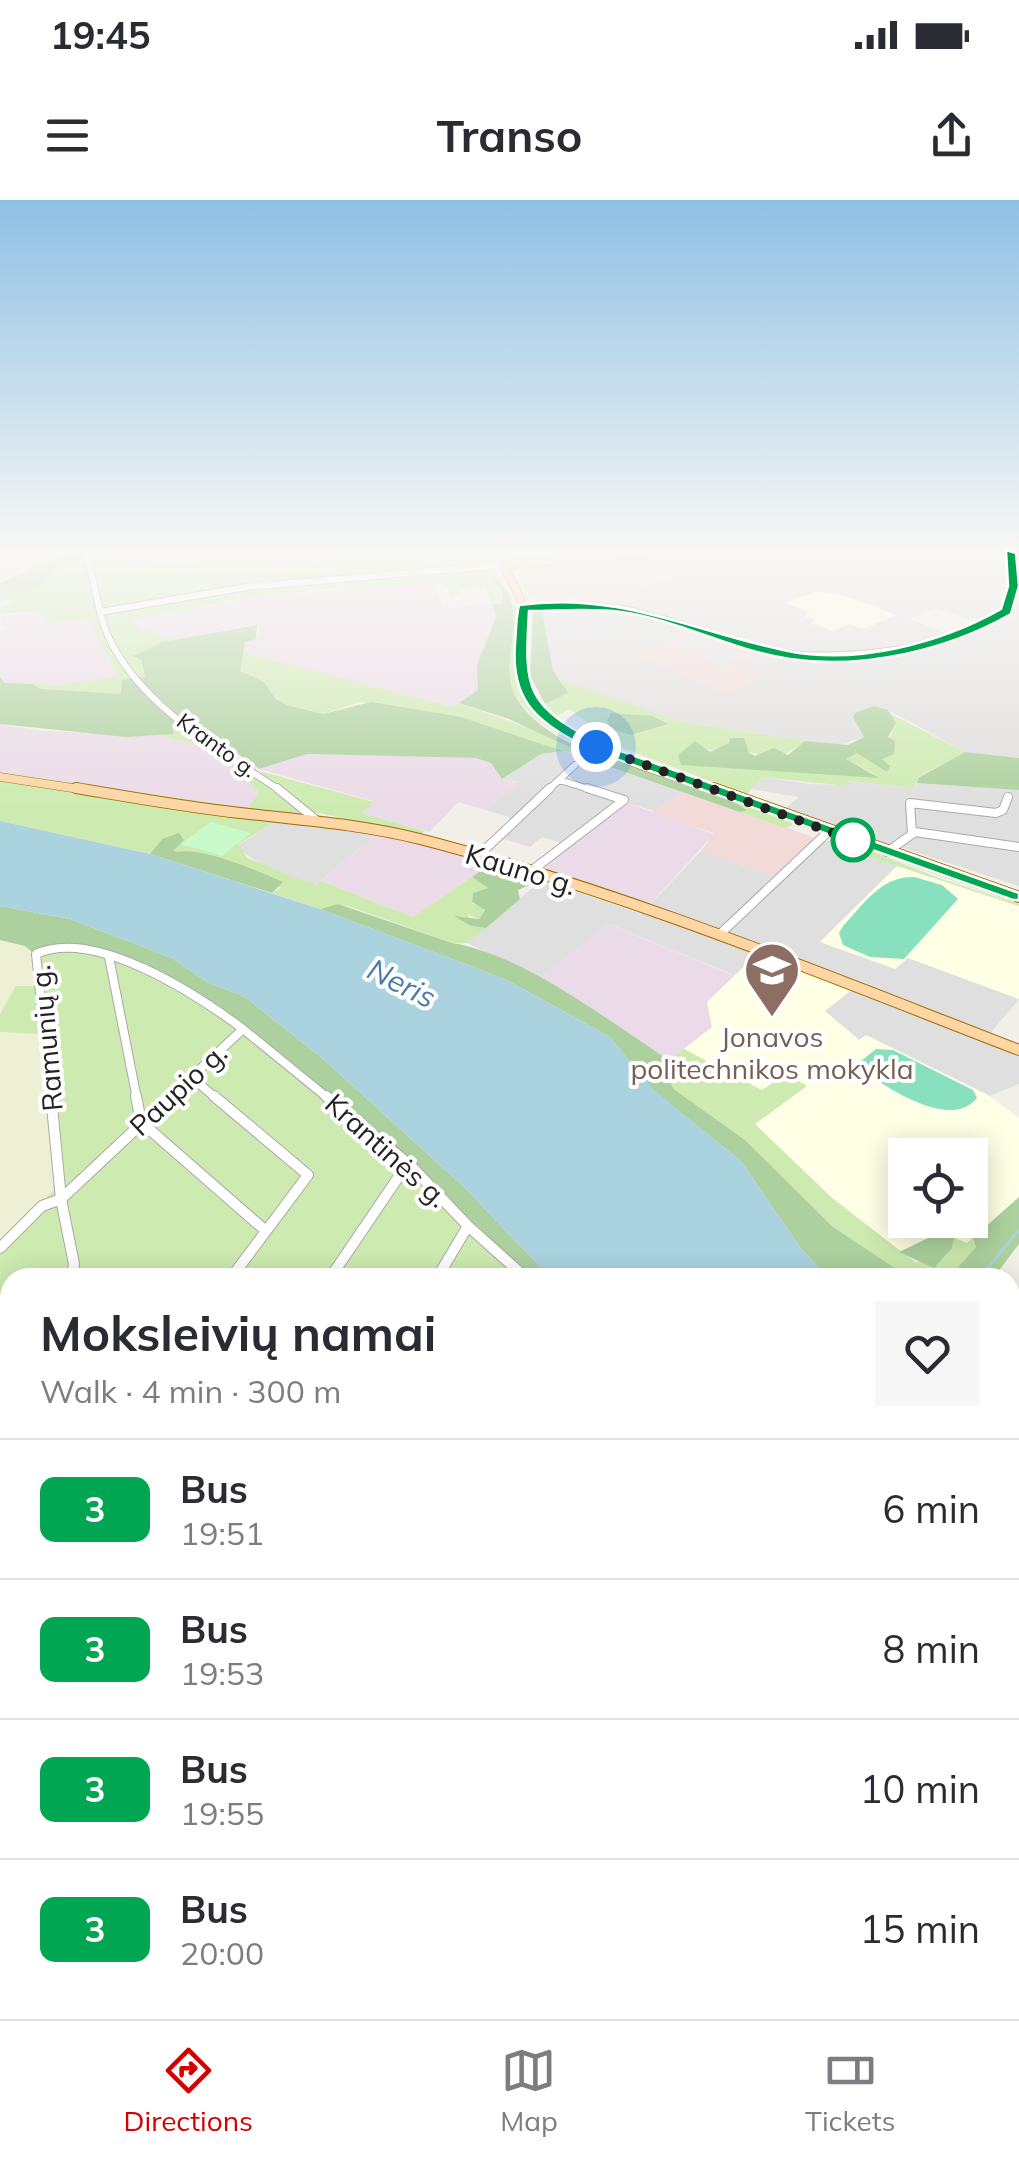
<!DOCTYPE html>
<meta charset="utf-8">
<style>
:root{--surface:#fff;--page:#f7f7f7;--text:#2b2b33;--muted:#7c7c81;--line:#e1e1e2;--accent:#d40000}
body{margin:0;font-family:Mulish,sans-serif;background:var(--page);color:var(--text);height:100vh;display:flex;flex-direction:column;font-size:38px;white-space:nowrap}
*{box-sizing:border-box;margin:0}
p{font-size:32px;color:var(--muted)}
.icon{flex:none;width:55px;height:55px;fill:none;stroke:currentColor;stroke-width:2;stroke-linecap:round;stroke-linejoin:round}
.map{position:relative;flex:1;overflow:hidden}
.drawer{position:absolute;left:0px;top:1068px;width:1020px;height:752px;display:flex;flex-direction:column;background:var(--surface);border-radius:30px 30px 0 0;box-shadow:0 5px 25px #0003}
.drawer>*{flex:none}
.badge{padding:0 20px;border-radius:15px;font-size:35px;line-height:65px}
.controls{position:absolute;left:888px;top:938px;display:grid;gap:20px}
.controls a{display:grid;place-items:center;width:100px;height:100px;border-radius:0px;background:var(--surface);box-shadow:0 5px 25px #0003;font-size:50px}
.you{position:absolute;width:50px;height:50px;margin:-25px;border:8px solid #fff;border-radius:50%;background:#1a73e8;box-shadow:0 0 0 15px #1a73e833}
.map>.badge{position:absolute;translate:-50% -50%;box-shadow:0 0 0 5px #fff}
.round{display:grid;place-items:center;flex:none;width:105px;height:105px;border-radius:0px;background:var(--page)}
.headline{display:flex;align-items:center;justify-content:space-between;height:170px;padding:0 40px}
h1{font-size:48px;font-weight:700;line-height:75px}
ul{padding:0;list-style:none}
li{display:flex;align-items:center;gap:30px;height:140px;padding:0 40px;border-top:2px solid var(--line)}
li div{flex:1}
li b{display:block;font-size:38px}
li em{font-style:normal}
li .badge{min-width:110px;font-weight:700;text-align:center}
.status{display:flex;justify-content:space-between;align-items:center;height:70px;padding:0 50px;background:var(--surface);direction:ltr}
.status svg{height:28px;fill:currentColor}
header{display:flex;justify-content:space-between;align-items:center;height:130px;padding:0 40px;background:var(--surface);font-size:45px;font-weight:700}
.menu{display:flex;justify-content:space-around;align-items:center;height:140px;border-top:2px solid var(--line);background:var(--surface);font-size:28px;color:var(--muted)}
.menu a{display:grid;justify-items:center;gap:5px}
.menu .selected{color:var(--accent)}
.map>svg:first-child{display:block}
.residential{fill:#e0dfdf;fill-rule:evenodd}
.commercial{fill:#f2dad9}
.industrial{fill:#ebdbe8}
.education{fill:#ffffe5;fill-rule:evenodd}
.farmland{fill:#eef0d5}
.grass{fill:#cdebb0}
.forest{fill:#add19e}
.park{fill:#c8facc}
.pitch{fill:#88e0be}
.parking{fill:#e2e2e2}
.water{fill:#aad3df}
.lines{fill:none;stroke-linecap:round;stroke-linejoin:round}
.stream{stroke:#aad3df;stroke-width:2.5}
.minor-far3-casing{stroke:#a9a9a9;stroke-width:8}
.minor-far2-casing{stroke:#a9a9a9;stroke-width:10}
.minor-far1-casing{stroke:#a9a9a9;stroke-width:12}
.minor-casing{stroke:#a9a9a9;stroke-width:15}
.major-far1-casing{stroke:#a06b00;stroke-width:9}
.major-casing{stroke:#a06b00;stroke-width:12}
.minor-far3{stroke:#fff;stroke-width:6}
.minor-far2{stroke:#fff;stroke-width:8}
.minor-far1{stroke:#fff;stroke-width:10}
.minor{stroke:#fff;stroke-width:12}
.major-far1{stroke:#fcd6a4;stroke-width:8}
.major{stroke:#fcd6a4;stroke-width:10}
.line{fill:#00a651;stroke:#fff;stroke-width:2.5}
.walk{stroke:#222;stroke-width:10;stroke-dasharray:0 18}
.stop-dot{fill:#fff;stroke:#00a651;stroke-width:5}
.labels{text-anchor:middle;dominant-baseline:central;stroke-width:8;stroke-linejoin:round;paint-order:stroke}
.far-street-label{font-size:22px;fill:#222;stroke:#fff}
.street-label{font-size:28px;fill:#222;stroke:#fff}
.education-label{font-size:28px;fill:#785e54;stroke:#fff}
.water-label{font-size:30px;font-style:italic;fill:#4a7aab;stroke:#fff}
</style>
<div class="status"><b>19:45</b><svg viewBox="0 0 49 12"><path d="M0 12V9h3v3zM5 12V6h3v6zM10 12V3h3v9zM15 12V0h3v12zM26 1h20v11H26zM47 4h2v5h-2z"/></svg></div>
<header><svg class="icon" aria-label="menu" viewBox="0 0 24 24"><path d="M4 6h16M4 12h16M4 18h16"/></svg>Transo<svg class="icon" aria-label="share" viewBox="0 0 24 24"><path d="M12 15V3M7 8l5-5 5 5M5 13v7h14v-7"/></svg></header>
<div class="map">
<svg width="1019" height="1819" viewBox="0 0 1019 1819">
<rect width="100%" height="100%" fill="#f2efe9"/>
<!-- residential -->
<path class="residential" d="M 115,353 L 346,353 L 321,359 L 320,364 L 264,372 L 261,356 L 118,368 Z
M 686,353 L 1006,353 L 1010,382 L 994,413 L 977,421 L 935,408 L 910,419 L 953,436 L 1000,421 L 1019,403 L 1019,558 L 965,552 L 888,510 L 853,517 L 864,537 L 837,546 L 675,520 L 599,495 L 559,478 L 553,471 L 542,410 L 595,409 L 630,413 L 688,432 L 636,454 L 762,476 L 735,465 L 762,448 L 640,408 L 612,403 L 621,395 L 708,365 Z
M 563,551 L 618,567 L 683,591 L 654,611 L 624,602 L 568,645 L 542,637 L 530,647 L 501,638 L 518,620 L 486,610 L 517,582 L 502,579 L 541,554 Z
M 762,577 L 810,584 L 847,585 L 847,581 L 915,588 L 917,583 L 1019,590 L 1019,686 L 784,609 L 799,597 L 751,589 Z
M 279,619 L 379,632 L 316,685 L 273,671 L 241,651 L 239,645 Z
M 817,639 L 1019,706 L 1019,799 L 984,841 L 1019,856 L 1019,884 L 989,896 L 1019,918 L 1019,997 L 967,1043 L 939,1033 L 899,1052 L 806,885 L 786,875 L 684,849 L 712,827 L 707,802 L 734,775 L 609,724 L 540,778 L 467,743 L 542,680 L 641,714 L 702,650 L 776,678 ZM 905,955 L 970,955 L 970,1020 L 905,1020 Z"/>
<!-- commercial -->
<path class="commercial" d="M 684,354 L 709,365 L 621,395 L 612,403 L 587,402 L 571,396 L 548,402 L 526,393 L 516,369 Z
M 688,432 L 754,453 L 735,465 L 764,477 L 726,494 L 635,454 Z
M 683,591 L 696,594 L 817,639 L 776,678 L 702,650 L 714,633 L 651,613 Z"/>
<!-- industrial -->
<path class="industrial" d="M 433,384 L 443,407 L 492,404 L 496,417 L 477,465 L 478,490 L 453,507 L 243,452 L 246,441 L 256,439 L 259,432 L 259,427 L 253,425 L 176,440 L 140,429 L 129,420 L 270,395 Z
M 40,411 L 47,424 L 87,418 L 119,476 L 61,485 L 5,483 L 0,477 L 0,432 L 6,430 L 0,417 Z
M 0,524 L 43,531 L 157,535 L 210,547 L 259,592 L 247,609 L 0,574 Z
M 307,554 L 476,558 L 491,563 L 502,579 L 518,583 L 486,610 L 458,602 L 430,632 L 361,613 L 373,601 L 259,569 Z
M 624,602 L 714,634 L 650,704 L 539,668 Z
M 379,632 L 490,665 L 413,717 L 321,681 Z
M 608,724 L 735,776 L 707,802 L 712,827 L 669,860 L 540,778 Z"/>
<!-- education -->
<path class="education" d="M 817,391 L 842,395 L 897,415 L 863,429 L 849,424 L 832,431 L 811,423 L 815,420 L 805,416 L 810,412 L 784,403 Z
M 897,666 L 1019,706 L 1019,799 L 908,758 L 895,769 L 820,742 Z
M 755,756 L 767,756 L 853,789 L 825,811 L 859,840 L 866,835 L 988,895 L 1019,918 L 1019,997 L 967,1043 L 939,1033 L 899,1052 L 831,997 L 755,924 L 806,885 L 786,875 L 762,891 L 684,849 L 712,827 L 707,802 ZM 905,955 L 970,955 L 970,1020 L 905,1020 Z"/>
<!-- farmland -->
<path class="farmland" d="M 0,353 L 66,353 L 0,383 Z
M 0,740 L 25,746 L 33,753 L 36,786 L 16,786 L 0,814 Z
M 0,832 L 41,833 L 54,990 L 0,1044 Z"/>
<!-- grass -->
<path class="grass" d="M 87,353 L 115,353 L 119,368 L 262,356 L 265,372 L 319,364 L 321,359 L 346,353 L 563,354 L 332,378 L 336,388 L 239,399 L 130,420 L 140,429 L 176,440 L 134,458 L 142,461 L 145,477 L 123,484 L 122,494 L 114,495 L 41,489 L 33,484 L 61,485 L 118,476 L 87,418 L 47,424 L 40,411 L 0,414 L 0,408 L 12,402 L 0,398 L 0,389 C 48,397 33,386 64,365 L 82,365 Z
M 495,369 L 519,411 L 515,467 L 518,486 L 539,515 L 572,537 L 787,619 L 793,625 L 785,628 L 740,612 L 746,608 C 687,587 532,547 511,485 C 503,461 514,433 513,408 L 500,387 L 503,403 L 492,404 L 485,387 L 459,389 L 460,393 L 452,397 L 443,383 L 345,391 L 340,380 L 396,375 L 420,378 L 419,372 Z
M 243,452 L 453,507 L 459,503 L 544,534 L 582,554 L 563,551 L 461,517 L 360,502 L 323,514 L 287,505 L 277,499 L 263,482 L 239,471 Z
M 559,478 L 675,520 L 805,541 C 780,564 757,557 729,543 L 717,551 L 701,549 L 678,555 L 875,574 L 845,559 L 857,553 L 872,562 L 882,559 L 896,523 L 891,514 L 965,552 L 918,577 L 915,588 L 848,581 L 847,586 L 762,577 L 746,595 L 582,532 L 595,527 L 569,509 L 557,516 L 545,504 L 569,493 Z
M 178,524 L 255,576 L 263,572 L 374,602 L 362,613 L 425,631 L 418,636 L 320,613 L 261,613 L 27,580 L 31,577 L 248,608 L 259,592 L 210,547 L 157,535 L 173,534 L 172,528 Z
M 0,581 L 279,619 L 239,644 L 247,658 C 271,666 291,677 316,685 L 321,681 L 413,717 L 472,677 L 489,688 L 473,693 L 472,703 L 485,709 L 479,719 L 468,715 L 471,726 L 486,728 L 467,743 L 452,743 L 354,708 L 338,704 L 320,709 L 272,693 L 281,688 L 176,653 L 171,638 L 162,639 L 150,654 L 0,621 Z
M 838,638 L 941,679 L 1019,704 L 1019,706 L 825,642 Z
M 54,742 L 143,764 L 183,783 L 227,812 L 377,934 L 532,1077 L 10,1078 L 10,1810 L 1010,1810 L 1010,1370 L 1019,1374 L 1019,1819 L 0,1819 L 0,1044 L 54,990 L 41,834 L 0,832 L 0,814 L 16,786 L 36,786 L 33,753 Z
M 684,849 L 762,890 L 786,874 L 807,886 L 755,924 L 831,997 L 916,1063 L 952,1048 L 954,1038 L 967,1043 L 973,1038 L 976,1047 L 952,1074 L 954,1077 L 908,1077 L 880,1059 L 833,1027 L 745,940 L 675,890 L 665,877 L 669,860 Z"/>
<!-- forest -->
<path class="forest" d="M 66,353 L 82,353 L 87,368 L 64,365 C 33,386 48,397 0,389 L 0,383 Z
M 498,379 C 503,387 510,396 512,406 C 519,436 500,467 516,497 C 555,565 689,571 747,610 L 740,612 L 579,556 L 580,552 L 509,519 L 459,503 L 478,490 L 477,465 L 496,417 L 492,404 L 503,403 L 501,389 L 493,381 Z
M 542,410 L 553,471 L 569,493 L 545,504 L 530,475 L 533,412 Z
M 257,425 L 256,439 L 245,442 L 240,471 L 264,482 L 276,499 L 287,505 L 323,514 L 371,502 L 461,517 L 563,551 L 541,554 L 502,579 L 491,563 L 476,558 L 307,554 L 259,569 L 190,520 L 173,528 L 173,534 L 126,537 L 0,524 L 0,477 L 5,483 L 33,484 L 41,489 L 121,494 L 122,480 L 145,477 L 142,461 L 133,456 L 163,442 Z
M 874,506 L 888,510 L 896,523 L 888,537 L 895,541 L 894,554 L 882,559 L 890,566 L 887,572 L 857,553 L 846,559 L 879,578 L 681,565 L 678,555 L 695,541 L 710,552 L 729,543 L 730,538 L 744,538 L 749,553 L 755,556 L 774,548 L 788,555 L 805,541 L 848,545 L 864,537 L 853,517 L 855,513 Z
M 611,513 L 652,516 L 668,524 L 631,535 L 610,529 L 607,520 Z
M 965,552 L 1019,558 L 1019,590 L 917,583 L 918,578 Z
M 179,633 L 184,640 L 174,650 L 176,652 C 204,647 257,671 283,682 L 272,693 L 150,654 L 162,639 Z
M 485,668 C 512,681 516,676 542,680 L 518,690 L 520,699 L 486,728 L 471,726 L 454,716 L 479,719 L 485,710 L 472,702 L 473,693 L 488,688 L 472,677 Z
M 338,704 L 452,743 C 525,755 605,819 669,860 L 665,877 L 675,890 L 745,940 L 833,1027 L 908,1077 L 828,1077 L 802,1050 L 741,961 L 653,890 L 610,837 L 505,779 L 320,709 Z
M 0,706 L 70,719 L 172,758 L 207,782 L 245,797 L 322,858 L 464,987 L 550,1077 L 532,1077 C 451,1004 374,927 288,860 C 226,812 169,767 91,750 C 70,745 51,738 33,753 L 25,746 L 0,740 Z
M 1019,997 L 1019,1044 L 994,1077 L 954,1077 L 952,1074 L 976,1047 L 973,1038 Z
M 939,1033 L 954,1038 L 952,1048 L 934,1068 L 899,1052 Z
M 137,1810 L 253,1810 L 251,1819 L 135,1819 Z"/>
<!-- park -->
<path class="park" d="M 211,622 L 251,633 L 222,656 L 181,644 Z"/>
<!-- pitch -->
<path class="pitch" d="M 914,677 L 942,685 L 958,699 L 904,759 L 870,757 L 843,745 L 839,733 L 843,726 C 864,704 881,676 914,677 Z
M 876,849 L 893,850 L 973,890 L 977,898 C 951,930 892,890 865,873 L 860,862 Z"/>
<!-- parking -->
<path class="parking" d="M 692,434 L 716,443 L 743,455 L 723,466 L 672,443 Z"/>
<!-- water -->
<path class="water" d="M 0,621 L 150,654 L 320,709 L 505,779 L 610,837 L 654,890 L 741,961 L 802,1050 L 828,1077 L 550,1077 L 464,987 L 322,858 L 245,797 L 207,782 L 172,758 L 70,719 L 0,706 Z
M 1010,1173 L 1019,1178 L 1019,1344 L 1010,1340 Z"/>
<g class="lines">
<!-- stream -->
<path class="stream" d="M 979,1078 L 1019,1030"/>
<!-- minor-far3 casing -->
<g class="minor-far3-casing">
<path id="minor-far3" d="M 85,353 C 96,380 96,409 108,436 C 139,505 221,551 281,591
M 523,407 C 556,406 589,403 622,409 C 674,418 723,442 775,452 C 824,462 968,451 1001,411 C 1015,394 1014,373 1010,353
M 100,412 L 247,387 L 503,365
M 560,580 L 595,591
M 547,591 L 575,565"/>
</g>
<!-- minor-far2 casing -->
<g class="minor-far2-casing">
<path id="minor-far2" d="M 277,588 L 315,619
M 912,633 L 910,603 L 996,613 L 1003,610 L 1008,597
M 887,652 L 915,632 L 1019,647
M 478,656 L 550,588
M 531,671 L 624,600 L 587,588
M 719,735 L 829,631
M 109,757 L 137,899
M 243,829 L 329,899
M 190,876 L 217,899
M 51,899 L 36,754 C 94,727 196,794 243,829 L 168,899"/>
</g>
<!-- minor-far1 casing -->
<g class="minor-far1-casing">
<path id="minor-far1" d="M 51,896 L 61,999
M 136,896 L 141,922 L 266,1031
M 214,896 L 308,975 L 231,1078
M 326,896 L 411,966 L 468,1026 L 526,1078
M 61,999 L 74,1064 L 72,1078
M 61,999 L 171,896
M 0,1048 L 42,1006 L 61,999
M 330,1078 L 408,963
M 437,1078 L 468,1026
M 0,1099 L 10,1100
M 0,1163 L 10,1163
M 0,1223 L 10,1203"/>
</g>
<!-- minor casing -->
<g class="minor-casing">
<path id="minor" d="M 1010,1373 L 1019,1377
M 0,1385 L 10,1371
M 1010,1488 L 1019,1428
M 0,1565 L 10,1550
M 1010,1620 L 1019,1623
M 0,1674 L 10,1678
M 387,1810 L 405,1819
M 473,1819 L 476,1810
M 632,1819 L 635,1810
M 793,1819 L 795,1810
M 955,1819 L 956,1810"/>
</g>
<!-- major-far1 casing -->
<g class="major-far1-casing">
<path id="major-far1" d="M 649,353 L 503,365 C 509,378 520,393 523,407 C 527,426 517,448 519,468 C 526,540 663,571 720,591
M 0,577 L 92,591"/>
</g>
<!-- major casing -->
<g class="major-casing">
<path id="major" d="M 76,588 C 130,597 185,607 240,613 C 301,620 360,624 420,639 C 625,692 822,774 1019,850
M 713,588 L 1019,697"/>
</g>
<!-- minor-far3 -->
<use href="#minor-far3" class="minor-far3"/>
<!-- minor-far2 -->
<use href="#minor-far2" class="minor-far2"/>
<!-- minor-far1 -->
<use href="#minor-far1" class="minor-far1"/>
<!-- minor -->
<use href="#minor" class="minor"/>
<!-- major-far1 -->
<use href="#major-far1" class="major-far1"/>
<!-- major -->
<use href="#major" class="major"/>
</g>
<!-- sky -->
<linearGradient id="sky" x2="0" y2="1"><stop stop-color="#8fc0e4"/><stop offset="0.58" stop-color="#f9f8f5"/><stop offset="1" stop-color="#f9f8f5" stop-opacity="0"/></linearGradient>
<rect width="1019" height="608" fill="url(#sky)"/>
<!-- line -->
<path class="line" d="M 1006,350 L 1016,353 L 1019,386 L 1011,414 C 948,450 863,470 790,459 C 733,451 679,420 621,412 C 592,408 559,411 529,411 C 524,492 526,505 601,544 L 1019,693 L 1019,700 L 1013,700 L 591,550 C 541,524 510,505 515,444 C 516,431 516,417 519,405 C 620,391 694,432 788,451 C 857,465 941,443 1001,409 L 1008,386 Z"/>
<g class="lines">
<!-- walk -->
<path class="walk" d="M 596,547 L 853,640"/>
</g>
<!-- icons -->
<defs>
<g id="school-pin" transform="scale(2.875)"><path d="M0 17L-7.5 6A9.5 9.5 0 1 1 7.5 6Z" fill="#8d6e63" stroke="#fff"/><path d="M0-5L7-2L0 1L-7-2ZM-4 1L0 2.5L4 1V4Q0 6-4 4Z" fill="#fff"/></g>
</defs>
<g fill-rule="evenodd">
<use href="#school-pin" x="772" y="770"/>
</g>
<!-- markers -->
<circle class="stop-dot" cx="853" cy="640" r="20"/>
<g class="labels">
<!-- far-street labels -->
<g class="far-street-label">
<text transform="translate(217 545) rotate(36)">Kranto g.</text>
</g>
<!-- street labels -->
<g class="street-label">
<text transform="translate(521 669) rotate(17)">Kauno g.</text>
<text transform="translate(46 838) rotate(-95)">Ramunių g.</text>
<text transform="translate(178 889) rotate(-43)">Paupio g.</text>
<text transform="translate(387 950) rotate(42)">Krantinės g.</text>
</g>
<!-- education labels -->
<g class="education-label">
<text x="772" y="836">Jonavos<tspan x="772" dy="32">politechnikos mokykla</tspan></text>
</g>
<!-- water labels -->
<g class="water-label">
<text transform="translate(402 783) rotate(27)">Neris</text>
</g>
</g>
</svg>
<div class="controls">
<a><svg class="icon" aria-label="locate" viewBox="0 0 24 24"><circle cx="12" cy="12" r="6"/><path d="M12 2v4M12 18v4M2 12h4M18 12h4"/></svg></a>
</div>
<div class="you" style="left:596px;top:547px"></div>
<section class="drawer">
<div class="headline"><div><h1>Moksleivių namai</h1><p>Walk · 4 min · 300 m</p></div><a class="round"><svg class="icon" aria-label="heart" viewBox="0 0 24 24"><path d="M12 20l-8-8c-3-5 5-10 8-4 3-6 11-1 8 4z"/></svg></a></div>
<ul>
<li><span class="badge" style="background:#00a651;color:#fff">3</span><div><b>Bus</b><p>19:51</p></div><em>6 min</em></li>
<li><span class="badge" style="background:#00a651;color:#fff">3</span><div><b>Bus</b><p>19:53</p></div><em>8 min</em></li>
<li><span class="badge" style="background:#00a651;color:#fff">3</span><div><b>Bus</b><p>19:55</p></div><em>10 min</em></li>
<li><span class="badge" style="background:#00a651;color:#fff">3</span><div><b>Bus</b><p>20:00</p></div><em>15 min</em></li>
</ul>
</section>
</div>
<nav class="menu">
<a class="selected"><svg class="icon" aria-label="directions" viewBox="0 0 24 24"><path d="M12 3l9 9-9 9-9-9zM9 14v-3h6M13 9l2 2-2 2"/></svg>Directions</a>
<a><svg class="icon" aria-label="map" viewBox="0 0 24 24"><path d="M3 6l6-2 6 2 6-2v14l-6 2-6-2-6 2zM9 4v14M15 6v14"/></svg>Map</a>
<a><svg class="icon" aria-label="tickets" viewBox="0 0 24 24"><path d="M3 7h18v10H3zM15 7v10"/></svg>Tickets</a>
</nav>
